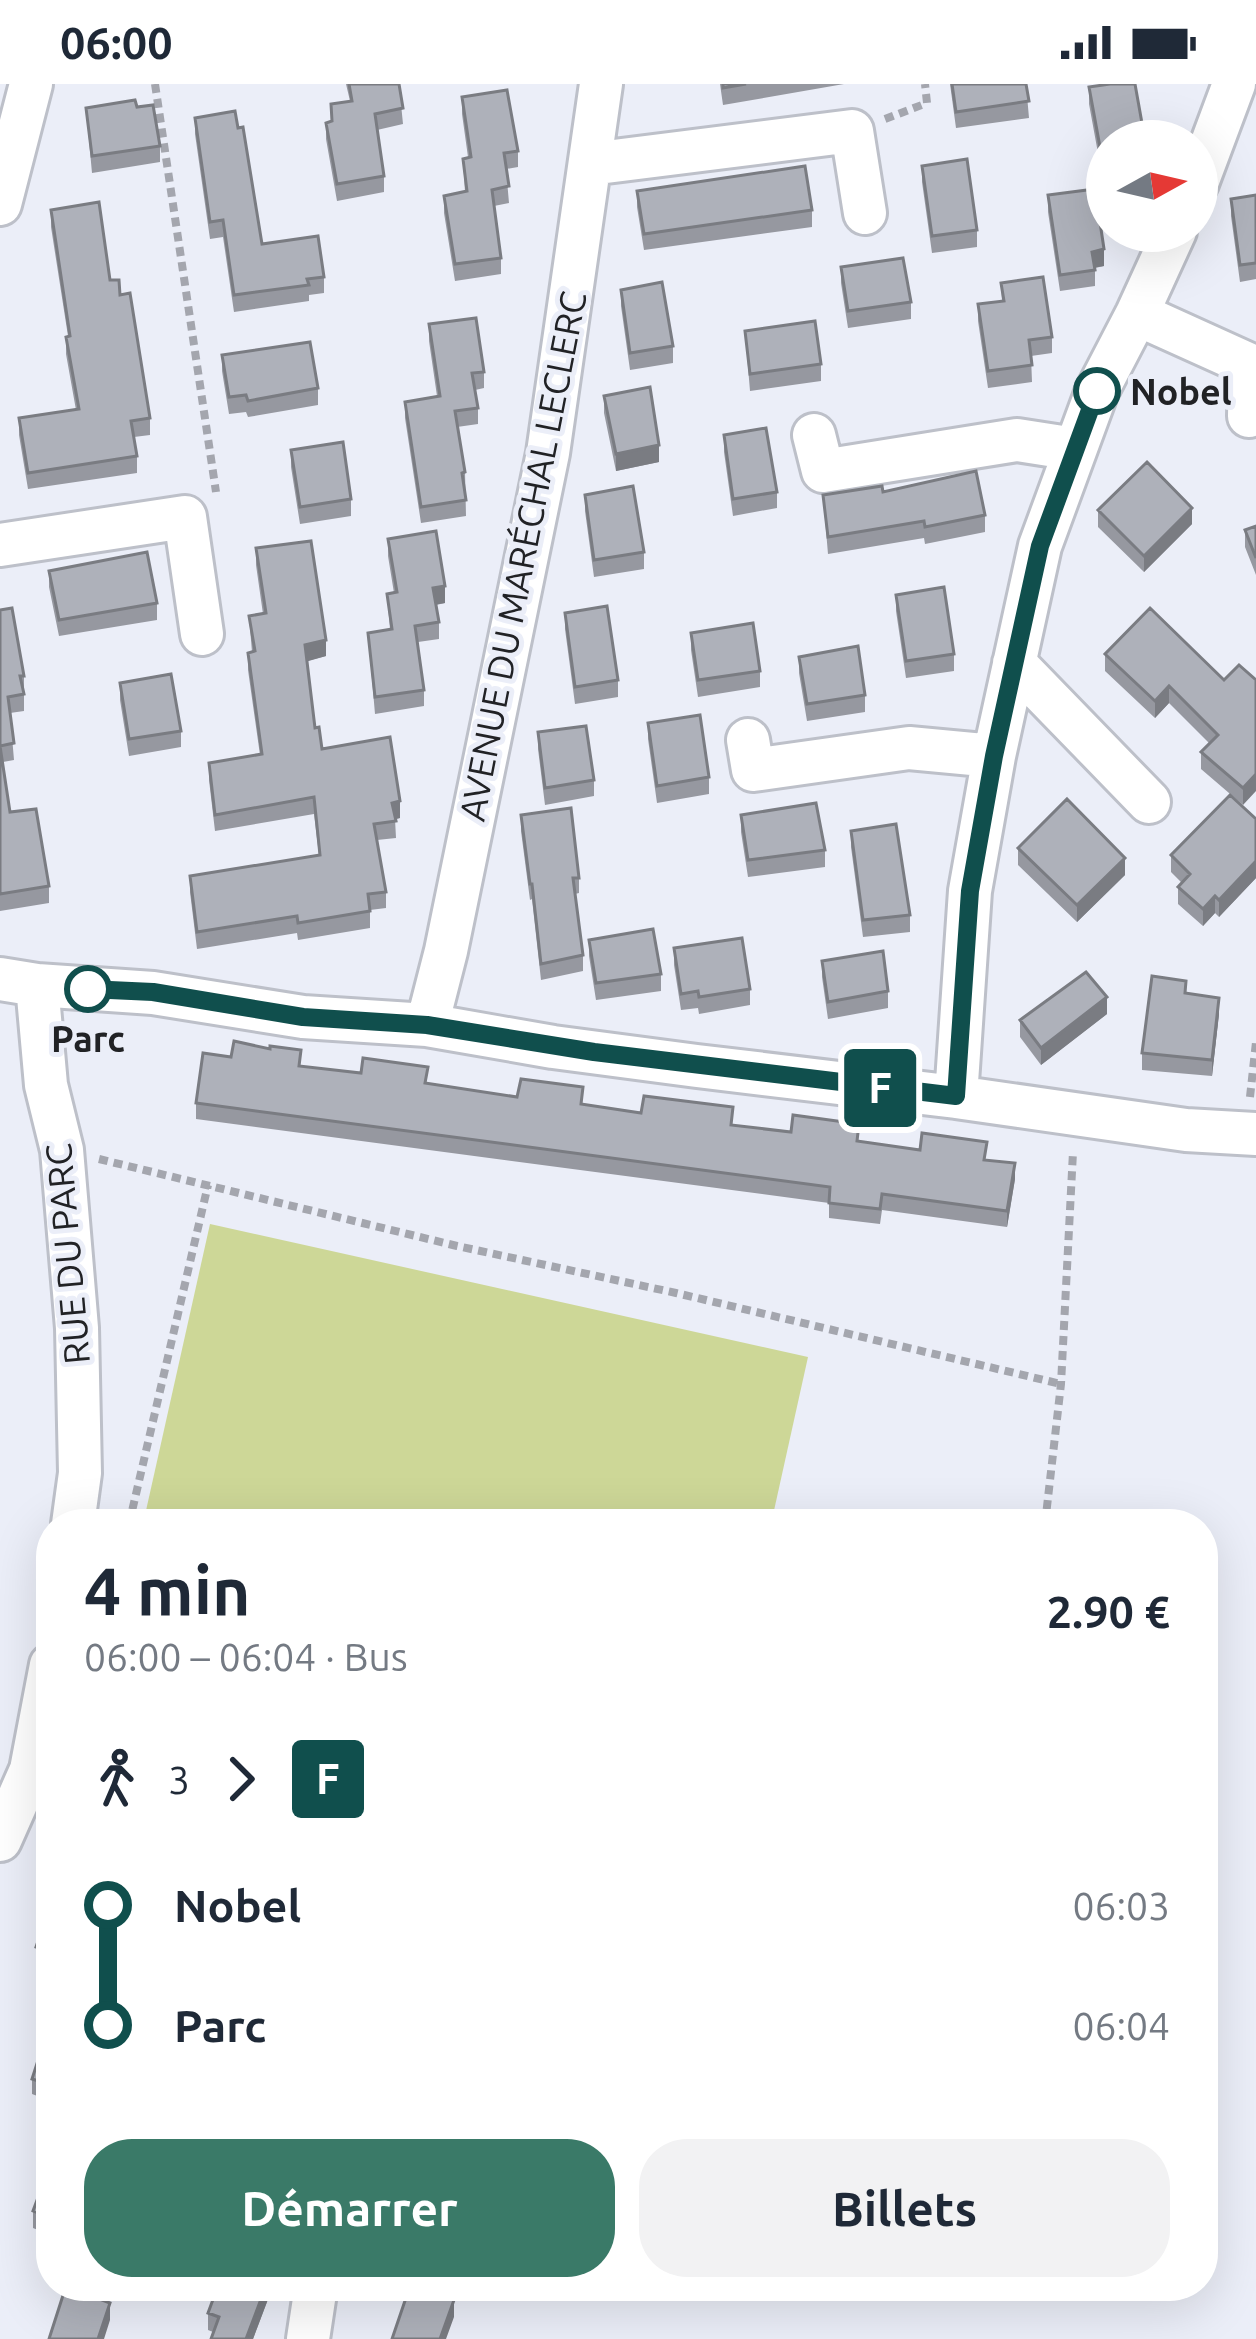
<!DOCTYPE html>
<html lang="fr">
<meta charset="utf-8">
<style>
:root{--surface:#fff;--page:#f2f2f3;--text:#1f2937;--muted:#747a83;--accent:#3a7a68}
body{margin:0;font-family:Ubuntu,sans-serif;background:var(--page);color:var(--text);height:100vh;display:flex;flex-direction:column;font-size:45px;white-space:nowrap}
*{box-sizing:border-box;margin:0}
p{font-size:39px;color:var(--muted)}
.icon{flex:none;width:66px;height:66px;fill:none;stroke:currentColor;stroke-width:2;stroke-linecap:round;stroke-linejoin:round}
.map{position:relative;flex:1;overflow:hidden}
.side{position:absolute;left:36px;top:1425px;width:1182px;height:792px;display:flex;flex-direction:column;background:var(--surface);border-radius:48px;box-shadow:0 12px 48px #0002}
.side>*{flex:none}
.badge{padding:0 24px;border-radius:9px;font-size:42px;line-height:78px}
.needle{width:78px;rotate:82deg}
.tools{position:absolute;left:1086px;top:36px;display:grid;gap:24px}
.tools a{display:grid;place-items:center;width:132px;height:132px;border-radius:50%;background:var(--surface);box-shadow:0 12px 48px #0002;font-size:60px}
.map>.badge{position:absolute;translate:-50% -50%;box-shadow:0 0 0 6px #fff}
.legs{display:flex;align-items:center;gap:18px;height:132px;padding:0 48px;font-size:39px}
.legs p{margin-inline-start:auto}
.overview{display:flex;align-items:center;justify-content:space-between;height:204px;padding:0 48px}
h1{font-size:66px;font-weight:700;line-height:90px}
.button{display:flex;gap:24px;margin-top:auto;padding:24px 48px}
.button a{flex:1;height:138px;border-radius:48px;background:var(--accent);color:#fff;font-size:48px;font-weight:700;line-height:138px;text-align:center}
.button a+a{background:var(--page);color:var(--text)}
ul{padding:0 48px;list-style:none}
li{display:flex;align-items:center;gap:42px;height:120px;font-size:45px}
li i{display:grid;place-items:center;width:18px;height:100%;margin:0 15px;background:currentColor}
li i::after{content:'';width:30px;height:30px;margin:-15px;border:9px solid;border-radius:50%;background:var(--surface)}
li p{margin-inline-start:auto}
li:first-child i{background:linear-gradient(#0000 50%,currentColor 0)}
li:last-child i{background:linear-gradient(currentColor 50%,#0000 0)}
.status{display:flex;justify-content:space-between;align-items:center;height:84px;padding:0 60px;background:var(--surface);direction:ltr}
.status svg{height:33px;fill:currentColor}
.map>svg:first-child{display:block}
.green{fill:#cdd797}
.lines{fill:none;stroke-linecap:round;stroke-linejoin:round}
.street-casing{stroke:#bdc0c9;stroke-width:48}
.path{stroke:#a4a6ae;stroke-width:8;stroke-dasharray:9 6;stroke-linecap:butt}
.street{stroke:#fff;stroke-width:42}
.wall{fill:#9698a0}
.shaded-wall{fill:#7a7c82}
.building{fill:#aeb1ba;stroke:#7a7c82;stroke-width:3}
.line-1-casing{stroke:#fff;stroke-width:27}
.line-1{stroke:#104f4d;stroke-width:18}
.stop-1-dot{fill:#fff;stroke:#104f4d;stroke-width:6}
.labels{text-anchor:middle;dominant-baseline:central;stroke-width:10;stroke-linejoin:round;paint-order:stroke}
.stop-label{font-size:36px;font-weight:bold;fill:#212225;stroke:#ebeef8;text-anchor:start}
.street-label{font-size:36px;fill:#212225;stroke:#ebeef8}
</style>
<div class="status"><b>06:00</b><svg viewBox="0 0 49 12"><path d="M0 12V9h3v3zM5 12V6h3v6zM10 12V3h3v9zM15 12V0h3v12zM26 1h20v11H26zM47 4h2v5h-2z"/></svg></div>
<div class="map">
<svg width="1256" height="2255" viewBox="0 0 1256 2255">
<rect width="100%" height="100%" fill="#ebeef8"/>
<!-- green -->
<path class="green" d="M 210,1140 L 808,1273 L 771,1440 L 143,1440 Z"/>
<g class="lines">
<!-- street casing -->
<g class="street-casing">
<path id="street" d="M 590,80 L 852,47 L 865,129
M 1197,99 L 1234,0
M 0,120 L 31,0
M 1137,230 L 1250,281 L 1249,332
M 814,351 L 823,387 L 1017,356 L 1075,365
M 0,461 L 185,433 L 202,550
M 1014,579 L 1149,718
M 748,656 L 753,686 L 909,664 L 994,672
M 0,895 L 37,901 L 153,909 L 303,933 L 427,941 L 553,963 L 697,982 L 956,1013 L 1186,1046 L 1256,1050
M 37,901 L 46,1001 L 62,1066 L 77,1244 L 80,1389 L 73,1440
M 427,941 L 446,867 L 548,369 L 601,0
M 956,1013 L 970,807 L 994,672 L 1040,462 L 1097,307 L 1137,230 L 1175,147
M 0,1756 L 31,1686 L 51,1581
M 308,2255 L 316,2202"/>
</g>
<!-- path -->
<path class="path" d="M 155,0 L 216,408
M 885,35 L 927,19 L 925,0
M 1250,1013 L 1256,958
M 99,1075 L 457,1162 L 676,1209 L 1061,1300
M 129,1440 L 208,1101
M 1045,1440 L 1061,1300 L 1073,1068"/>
<!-- street -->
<use href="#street" class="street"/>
</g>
<!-- wall -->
<path class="wall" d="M 346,0 L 399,0 L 403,40 L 377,46 L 384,92 L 384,108 L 337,117 L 326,55 L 326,39 L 331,37 L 331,20 L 350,17 Z
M 720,0 L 844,0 L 723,21 Z
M 950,0 L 1026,0 L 1029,34 L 956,44 Z
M 1135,0 L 1145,57 L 1107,57 L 1107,79 L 1100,80 L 1089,20 L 1089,3 Z
M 462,13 L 518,67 L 518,83 L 506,85 L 509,119 L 494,122 L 501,174 L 501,190 L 455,197 L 444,129 L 444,112 L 465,108 L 463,75 L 468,73 L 462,30 Z
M 86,24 L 160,62 L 160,78 L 92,89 Z
M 195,34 L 238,44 L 262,160 L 324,193 L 324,209 L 309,211 L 309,217 L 234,228 L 223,153 L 210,155 L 195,50 Z
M 922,82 L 977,146 L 977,163 L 932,169 L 922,98 Z
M 637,107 L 812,126 L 812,143 L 644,166 L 637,123 Z
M 1048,111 L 1104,182 L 1095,184 L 1095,202 L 1060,207 L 1048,128 Z
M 1256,111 L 1256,195 L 1240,198 L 1231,132 L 1231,115 Z
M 51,126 L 110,196 L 120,211 L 150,334 L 150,351 L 134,353 L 137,372 L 137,389 L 28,405 L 19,351 L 19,334 L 76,326 L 66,270 L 66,253 L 68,252 L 51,143 Z
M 841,183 L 911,218 L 911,235 L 848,244 L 841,199 Z
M 1001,199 L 1052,253 L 1052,269 L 1031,272 L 1032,298 L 988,304 L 978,237 L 978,220 L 1002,217 Z
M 621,206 L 673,262 L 673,279 L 630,286 L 621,222 Z
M 429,240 L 484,288 L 484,304 L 475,306 L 478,324 L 478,340 L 457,343 L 465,388 L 466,432 L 421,439 L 405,334 L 405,318 L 437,312 L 429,257 Z
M 745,247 L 821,280 L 821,297 L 750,307 Z
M 222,271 L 318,304 L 318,321 L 248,333 L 246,328 L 229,330 L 222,287 Z
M 604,312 L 659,378 L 616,387 L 604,329 Z
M 724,351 L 777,408 L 777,424 L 733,432 L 724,368 Z
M 291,366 L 351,415 L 351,432 L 300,440 L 291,383 Z
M 883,408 L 985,431 L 985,448 L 925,460 L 924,454 L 828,470 L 823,411 Z
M 585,411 L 644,468 L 644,485 L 594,493 L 585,427 Z
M 1098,426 L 1192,440 L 1144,488 L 1098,443 Z
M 1256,442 L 1256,491 L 1245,463 L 1245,446 Z
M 388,455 L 445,519 L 436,521 L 439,538 L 439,555 L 418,558 L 424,606 L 424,622 L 375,630 L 368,549 L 390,545 L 387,510 L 394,509 L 388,472 Z
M 256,464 L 326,572 L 307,577 L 315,644 L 322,665 L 400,734 L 395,735 L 396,754 L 377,756 L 386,808 L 386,824 L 370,826 L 370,844 L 298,856 L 297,849 L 197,865 L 190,808 L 190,792 L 319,771 L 314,730 L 215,747 L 209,696 L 209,679 L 260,671 L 248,586 L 248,569 L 252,568 L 249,532 L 263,530 L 256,481 Z
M 49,487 L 157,519 L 157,536 L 59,552 L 49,503 Z
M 896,511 L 954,570 L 954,587 L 906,594 L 896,527 Z
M 0,526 L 24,592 L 24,627 L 10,629 L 14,676 L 3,678 L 10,728 L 49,802 L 49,819 L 0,827 Z
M 565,529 L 618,596 L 618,613 L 575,620 L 565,545 Z
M 691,549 L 760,587 L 760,603 L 698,613 L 691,566 Z
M 1105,570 L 1224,596 L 1256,596 L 1243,721 L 1201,685 L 1201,668 L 1210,660 L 1169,619 L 1155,634 L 1105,587 Z
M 799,573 L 865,611 L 865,628 L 807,637 L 799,589 Z
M 120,599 L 181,647 L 181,663 L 129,672 L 120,616 Z
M 648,639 L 709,693 L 709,710 L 657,719 L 648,655 Z
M 538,648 L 594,696 L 594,712 L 545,721 L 538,665 Z
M 521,731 L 579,794 L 579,809 L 575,810 L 583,871 L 583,887 L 541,896 L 532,815 L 530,816 L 521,747 Z
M 741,731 L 825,766 L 825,783 L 748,793 L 741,748 Z
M 1256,735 L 1256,794 L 1219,833 L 1215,829 L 1203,842 L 1178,820 L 1178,803 L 1182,799 L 1171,788 L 1171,771 Z
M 851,747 L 910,831 L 910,848 L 863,853 L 851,763 Z
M 1018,764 L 1125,791 L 1077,838 L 1018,781 Z
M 589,856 L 661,890 L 661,907 L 596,916 L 589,872 Z
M 674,864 L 750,905 L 750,921 L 699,930 L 698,924 L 681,926 L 674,881 Z
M 822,877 L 888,907 L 888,924 L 828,935 L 822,893 Z
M 1186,909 L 1219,930 L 1212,992 L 1142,986 L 1142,969 Z
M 1107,930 L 1041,981 L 1020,953 L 1020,936 Z
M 270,965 L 301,983 L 987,1076 L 1015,1095 L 1007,1143 L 882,1126 L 880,1140 L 829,1134 L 829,1119 L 196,1035 L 196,1019 L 231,973 Z
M 51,1836 L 51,1885 L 36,1880 L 36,1863 Z
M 51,1936 L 51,2017 L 32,2010 L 32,1995 Z
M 51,2097 L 51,2151 L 33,2144 L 33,2127 Z
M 273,2202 L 253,2255 L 211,2255 L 213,2248 L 208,2246 L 208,2229 Z
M 391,2202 L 444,2202 L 441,2212 L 454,2233 L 391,2211 Z"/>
<!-- shaded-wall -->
<path class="shaded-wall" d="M 1104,165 L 1104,182 L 1092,184 L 1092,168 Z
M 659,361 L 659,378 L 616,387 L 616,370 Z
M 1192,424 L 1192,440 L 1144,488 L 1144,472 Z
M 445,502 L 445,519 L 433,521 L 433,504 Z
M 326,556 L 326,572 L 305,578 L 305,561 Z
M 1169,602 L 1169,619 L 1155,634 L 1155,617 Z
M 1256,690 L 1256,707 L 1243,721 L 1243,704 Z
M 400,717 L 400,734 L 392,736 L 392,719 Z
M 1125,774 L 1125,791 L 1077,838 L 1077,821 Z
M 1256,777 L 1256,794 L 1219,833 L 1219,816 Z
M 1215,812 L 1215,829 L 1203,842 L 1203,825 Z
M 1107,913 L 1107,930 L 1041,981 L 1041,964 Z
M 1219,914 L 1219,930 L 1212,992 L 1212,976 Z
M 1015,1079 L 1015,1095 L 1007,1143 L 1007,1127 Z
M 266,2202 L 273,2202 L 253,2255 L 246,2255 Z
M 454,2216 L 454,2233 L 446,2255 L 440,2255 Z
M 110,2219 L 110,2236 L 104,2255 L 98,2255 Z"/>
<!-- building -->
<path class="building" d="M 349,0 L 399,0 L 403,24 L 375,30 L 384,92 L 337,100 L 326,39 L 332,37 L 331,20 L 352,17 Z
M 723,0 L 746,0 L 723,4 Z
M 952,0 L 1026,0 L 1029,17 L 956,28 Z
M 1110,0 L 1135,0 L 1145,56 L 1107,57 L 1107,62 L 1100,63 L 1089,3 Z
M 507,6 L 518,67 L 504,69 L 509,102 L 492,106 L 501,174 L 455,180 L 444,112 L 467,107 L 463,75 L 471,73 L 462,13 Z
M 135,16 L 137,23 L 153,21 L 160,62 L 92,72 L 86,24 Z
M 235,27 L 238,44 L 243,43 L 262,160 L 318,152 L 324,193 L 307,195 L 309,201 L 234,211 L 223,136 L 210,138 L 195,34 Z
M 967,75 L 977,146 L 932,152 L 922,82 Z
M 805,82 L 812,126 L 644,150 L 637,107 Z
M 1095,105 L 1104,165 L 1092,168 L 1095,186 L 1060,191 L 1048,111 Z
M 1256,111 L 1256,179 L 1240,181 L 1231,115 Z
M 99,118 L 110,196 L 119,196 L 120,211 L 130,209 L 150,334 L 131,337 L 137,372 L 28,389 L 19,334 L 79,325 L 66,253 L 70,252 L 51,126 Z
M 903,174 L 911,218 L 848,227 L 841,183 Z
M 1043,193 L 1052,253 L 1029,256 L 1032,281 L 988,287 L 978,220 L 1004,217 L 1001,199 Z
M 662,198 L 673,262 L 630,269 L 621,206 Z
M 476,234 L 484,288 L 472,289 L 478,324 L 455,327 L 465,388 L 462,389 L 466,416 L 421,423 L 405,318 L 440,312 L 429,240 Z
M 815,237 L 821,280 L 750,290 L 745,247 Z
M 310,258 L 318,304 L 248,317 L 246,311 L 229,313 L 222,271 Z
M 650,303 L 659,361 L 616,370 L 604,312 Z
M 766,344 L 777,408 L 733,415 L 724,351 Z
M 343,358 L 351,415 L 300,423 L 291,366 Z
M 1147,378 L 1192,424 L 1144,472 L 1098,426 Z
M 976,387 L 985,431 L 925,443 L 924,437 L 828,453 L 823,411 L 882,402 L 883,408 Z
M 633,402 L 644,468 L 594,476 L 585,411 Z
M 1256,442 L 1256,474 L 1245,446 Z
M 436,447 L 445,502 L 433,504 L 439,538 L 415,542 L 424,606 L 375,613 L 368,549 L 392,545 L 387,510 L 397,508 L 388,455 Z
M 311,457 L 326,556 L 305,561 L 315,644 L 319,643 L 322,665 L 390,653 L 400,717 L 392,719 L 396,737 L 374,740 L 386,808 L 368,810 L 370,827 L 298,839 L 297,832 L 197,848 L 190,792 L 320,771 L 314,713 L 215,731 L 209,679 L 262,670 L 248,569 L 255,567 L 249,532 L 266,529 L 256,464 Z
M 147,468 L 157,519 L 59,536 L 49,487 Z
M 944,503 L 954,570 L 906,577 L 896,511 Z
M 607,522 L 618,596 L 575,603 L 565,529 Z
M 12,524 L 24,592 L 20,592 L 24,610 L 8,613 L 14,659 L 0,662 L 10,728 L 36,725 L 49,802 L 0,810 L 0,526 Z
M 1150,524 L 1224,596 L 1239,581 L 1256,596 L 1256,690 L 1243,704 L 1201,668 L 1218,651 L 1169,602 L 1155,617 L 1105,570 Z
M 753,539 L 760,587 L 698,596 L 691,549 Z
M 858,562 L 865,611 L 807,620 L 799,573 Z
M 171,590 L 181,647 L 129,655 L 120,599 Z
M 700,631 L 709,693 L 657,702 L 648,639 Z
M 586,642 L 594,696 L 545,704 L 538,648 Z
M 1230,711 L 1256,735 L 1256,777 L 1219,816 L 1215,812 L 1203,825 L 1178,803 L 1190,790 L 1171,771 Z
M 1067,715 L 1125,774 L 1077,821 L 1018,764 Z
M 816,719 L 825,766 L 748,776 L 741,731 Z
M 571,724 L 579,794 L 573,794 L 583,871 L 541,880 L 532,800 L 530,800 L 521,731 Z
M 896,740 L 910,831 L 863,836 L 851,747 Z
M 653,845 L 661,890 L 596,899 L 589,856 Z
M 742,854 L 750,905 L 699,913 L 698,907 L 681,910 L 674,864 Z
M 883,867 L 888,907 L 828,918 L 822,877 Z
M 1086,888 L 1107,913 L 1041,964 L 1020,936 Z
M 1152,892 L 1186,897 L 1185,909 L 1219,914 L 1212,976 L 1142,969 Z
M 234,957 L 270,965 L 270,962 L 301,966 L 299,982 L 361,989 L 363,974 L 428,983 L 425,999 L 517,1013 L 521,995 L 583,1003 L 581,1020 L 641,1029 L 644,1012 L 733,1023 L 731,1041 L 791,1048 L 793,1031 L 859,1040 L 857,1057 L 920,1066 L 922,1049 L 987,1058 L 984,1076 L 1015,1079 L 1007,1127 L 882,1110 L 880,1125 L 829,1119 L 830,1103 L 196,1019 L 203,969 L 231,973 Z
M 46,1834 L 51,1836 L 51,1868 L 36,1863 Z
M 51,1936 L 51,2001 L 32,1995 Z
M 45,2095 L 51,2097 L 51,2134 L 33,2127 Z
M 66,2202 L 110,2219 L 98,2255 L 49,2255 Z
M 218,2202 L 266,2202 L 246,2255 L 211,2255 L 219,2233 L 208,2229 Z
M 410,2202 L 438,2202 L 435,2209 L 414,2202 L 454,2216 L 440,2255 L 392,2255 Z"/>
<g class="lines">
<!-- line-1 casing -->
<g class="line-1-casing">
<path id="line-1" d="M 88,905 L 153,908 L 303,933 L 427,941 L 594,968 L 956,1012 L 970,807 L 994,672 L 1040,462 L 1097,307"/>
</g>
<!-- line-1 -->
<use href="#line-1" class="line-1"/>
</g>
<!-- markers -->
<g class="stop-1-dot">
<circle cx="1097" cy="307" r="21"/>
<circle cx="88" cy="905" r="21"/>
</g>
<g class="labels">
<!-- stop labels -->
<g class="stop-label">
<text x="1130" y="307">Nobel</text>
<text x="88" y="954" text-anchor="middle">Parc</text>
</g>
<!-- street labels -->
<g class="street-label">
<text transform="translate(522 472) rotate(-79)">AVENUE DU MARÉCHAL LECLERC</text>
<text transform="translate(67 1170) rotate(-95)">RUE DU PARC</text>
</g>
</g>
</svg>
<div class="tools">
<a><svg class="needle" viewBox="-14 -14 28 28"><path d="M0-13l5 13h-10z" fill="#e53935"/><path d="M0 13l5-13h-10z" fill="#747a83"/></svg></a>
</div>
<b class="badge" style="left:880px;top:1004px;background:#104f4d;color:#fff">F</b>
<section class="side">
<div class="overview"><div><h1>4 min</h1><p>06:00 – 06:04 · Bus</p></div><b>2.90 €</b></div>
<div class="legs"><svg class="icon" aria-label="walk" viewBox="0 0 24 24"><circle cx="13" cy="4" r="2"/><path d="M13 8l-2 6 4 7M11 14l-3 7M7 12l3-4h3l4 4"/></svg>3<svg class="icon" aria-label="forward" viewBox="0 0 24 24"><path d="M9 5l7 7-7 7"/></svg><b class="badge" style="background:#104f4d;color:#fff">F</b></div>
<ul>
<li><i style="color:#104f4d"></i><b>Nobel</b><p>06:03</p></li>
<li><i style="color:#104f4d"></i><b>Parc</b><p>06:04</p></li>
</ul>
<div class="button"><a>Démarrer</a><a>Billets</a></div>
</section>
</div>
